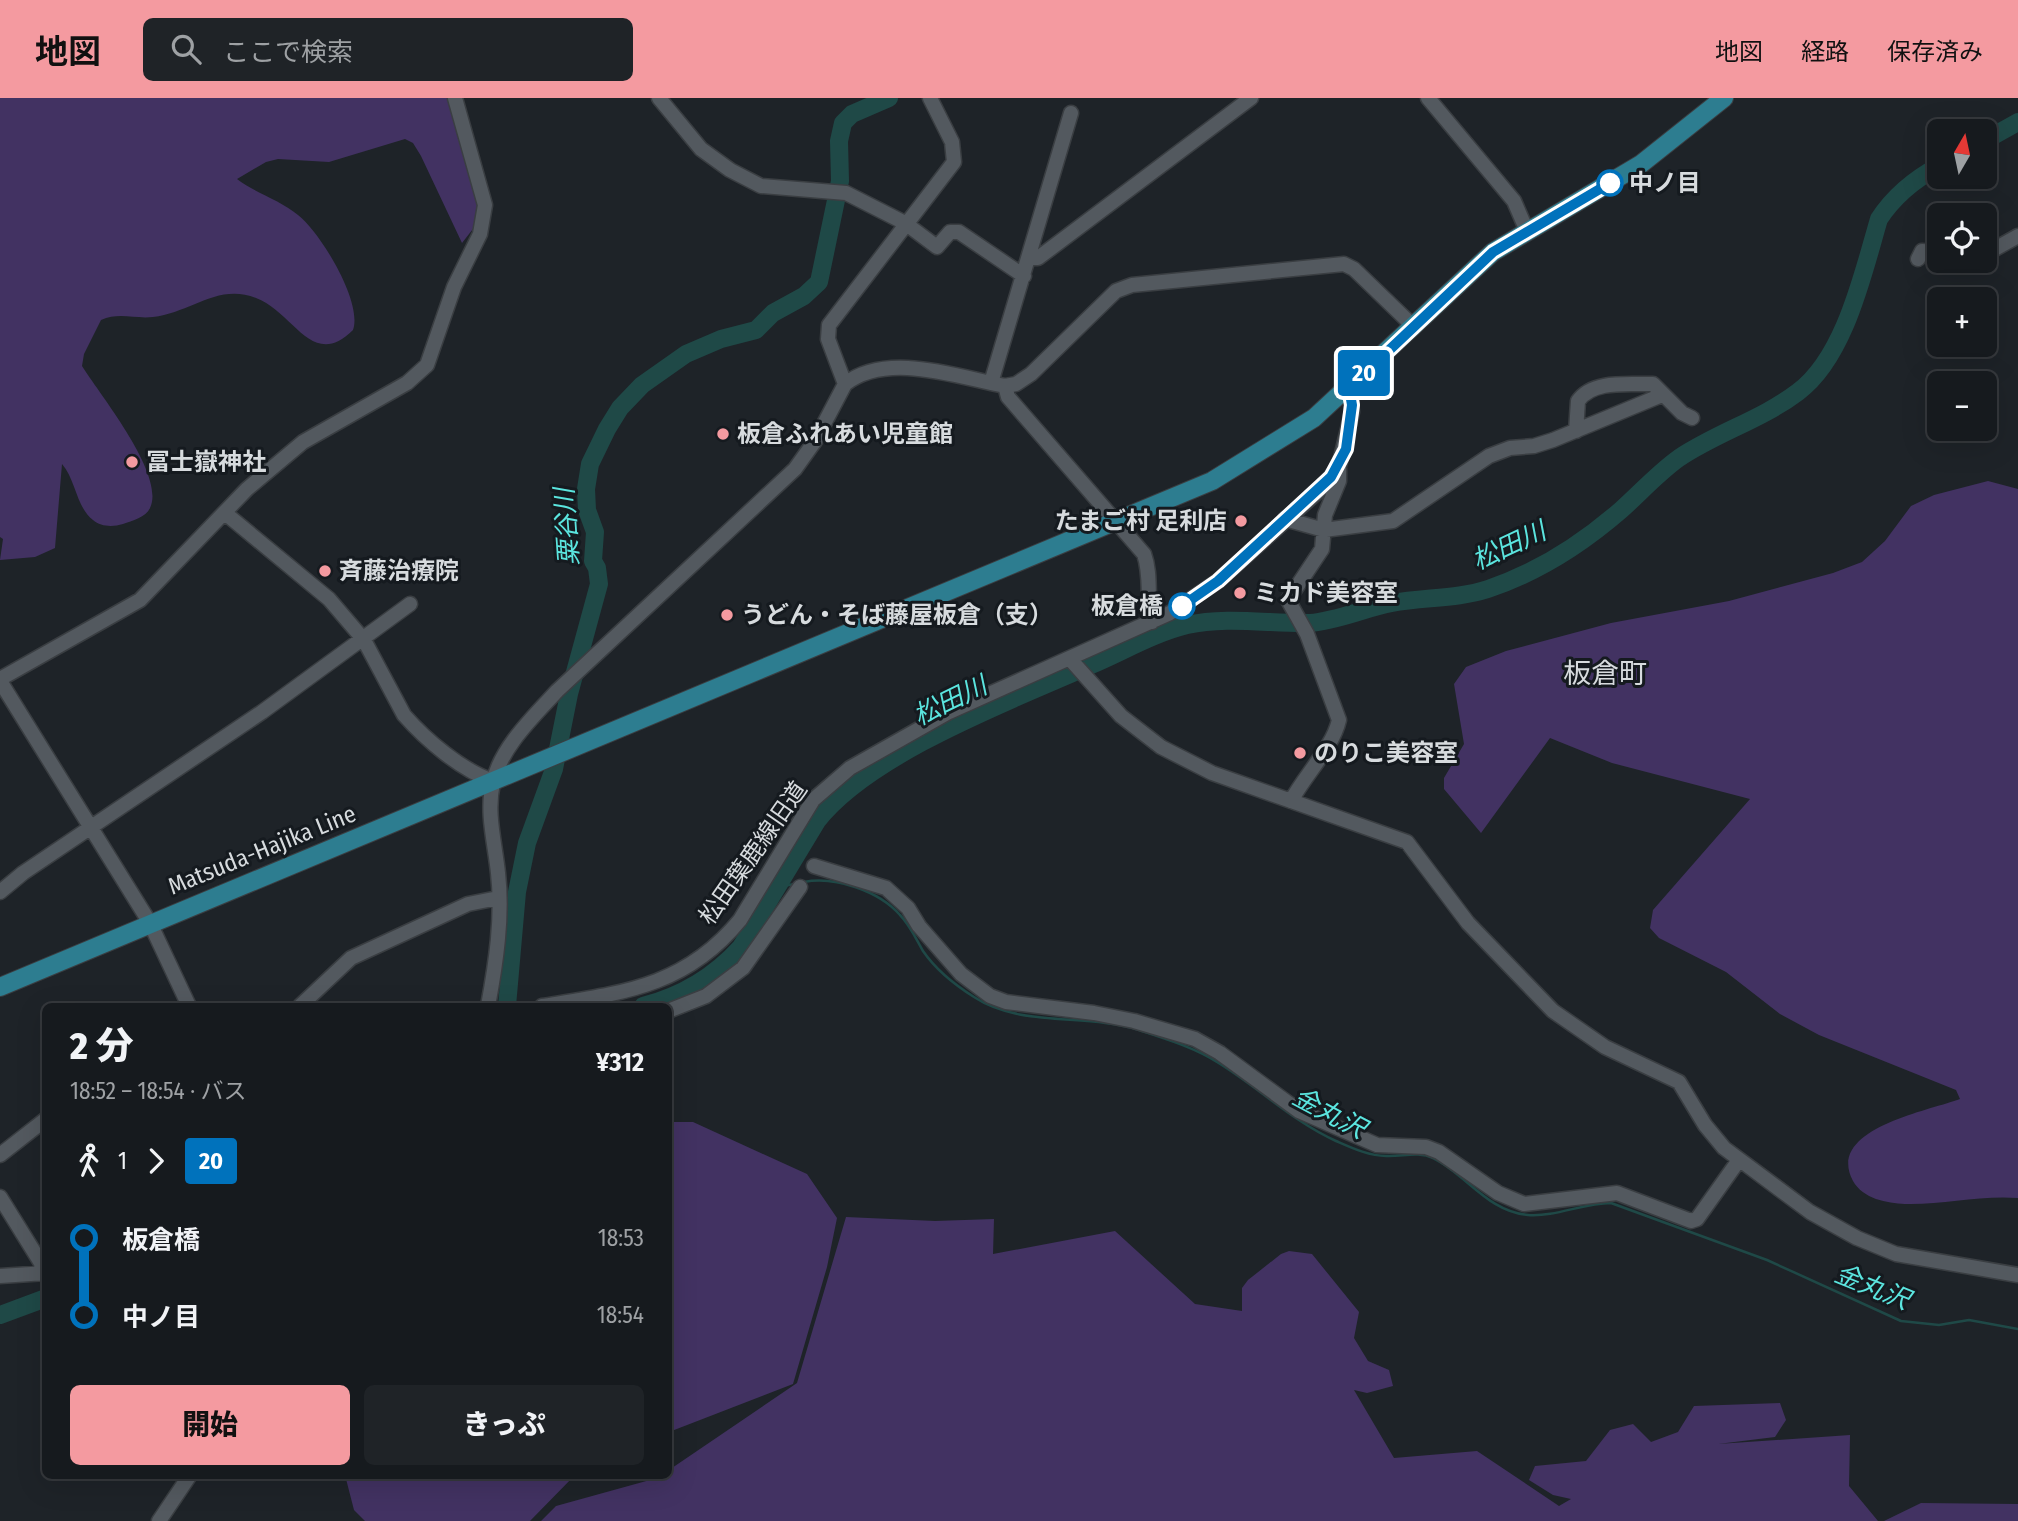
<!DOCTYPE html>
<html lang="ja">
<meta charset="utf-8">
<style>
:root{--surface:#161a1e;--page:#1f2327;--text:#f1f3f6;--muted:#9ea1a4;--line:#35383c;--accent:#f49aa0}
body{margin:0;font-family:"Fira Sans Condensed","Noto Sans JP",sans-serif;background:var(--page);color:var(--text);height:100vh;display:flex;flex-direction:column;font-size:26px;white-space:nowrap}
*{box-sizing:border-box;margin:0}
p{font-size:23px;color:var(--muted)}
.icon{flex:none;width:38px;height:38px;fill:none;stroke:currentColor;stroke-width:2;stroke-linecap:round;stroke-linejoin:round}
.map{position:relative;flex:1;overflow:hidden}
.sheet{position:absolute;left:42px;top:905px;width:630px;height:476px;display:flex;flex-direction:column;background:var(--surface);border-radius:10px;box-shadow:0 7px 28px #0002,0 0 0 2px var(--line)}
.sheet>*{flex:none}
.badge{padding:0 14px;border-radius:5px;font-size:24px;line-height:46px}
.needle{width:46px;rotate:9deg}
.fabs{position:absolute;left:1927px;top:21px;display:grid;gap:14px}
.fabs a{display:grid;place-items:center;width:70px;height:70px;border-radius:10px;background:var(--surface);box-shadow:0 7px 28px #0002,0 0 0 2px var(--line);font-size:35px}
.map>.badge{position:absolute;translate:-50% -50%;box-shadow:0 0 0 4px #fff}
.legs{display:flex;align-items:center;gap:10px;height:77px;padding:0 28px;font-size:23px}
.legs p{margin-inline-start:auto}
.overview{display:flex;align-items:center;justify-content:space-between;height:119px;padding:0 28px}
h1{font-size:38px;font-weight:800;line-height:52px}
.primary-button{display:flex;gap:14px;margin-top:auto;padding:14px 28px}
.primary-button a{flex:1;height:80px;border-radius:10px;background:var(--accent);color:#111;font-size:28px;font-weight:800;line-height:80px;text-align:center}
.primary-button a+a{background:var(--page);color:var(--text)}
ul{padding:0 28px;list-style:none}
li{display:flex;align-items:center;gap:24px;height:77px;font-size:26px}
li i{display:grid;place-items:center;width:10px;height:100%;margin:0 9px;background:currentColor}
li i::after{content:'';width:18px;height:18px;margin:-9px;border:5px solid;border-radius:50%;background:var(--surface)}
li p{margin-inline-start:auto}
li:first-child i{background:linear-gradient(#0000 50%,currentColor 0)}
li:last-child i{background:linear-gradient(currentColor 50%,#0000 0)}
header{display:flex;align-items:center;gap:42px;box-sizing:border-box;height:98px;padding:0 35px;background:var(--accent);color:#111}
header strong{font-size:33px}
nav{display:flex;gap:38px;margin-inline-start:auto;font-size:24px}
.search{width:490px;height:63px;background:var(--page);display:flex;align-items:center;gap:18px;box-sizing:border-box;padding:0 24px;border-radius:10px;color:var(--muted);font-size:26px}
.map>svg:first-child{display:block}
.green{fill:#423262}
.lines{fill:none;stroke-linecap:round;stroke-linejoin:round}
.stream{stroke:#1f4947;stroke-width:2.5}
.river{stroke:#1f4947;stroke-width:18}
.minor-casing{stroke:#3a3e42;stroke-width:17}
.major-casing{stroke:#3a3e42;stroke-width:20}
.minor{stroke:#53595f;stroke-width:14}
.major{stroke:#2d7d90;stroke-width:18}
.line-1-casing{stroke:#fff;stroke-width:16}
.line-1{stroke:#0072bc;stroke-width:10}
.stop-1-dot{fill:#fff;stroke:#0072bc;stroke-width:3.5}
.poi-dot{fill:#f49aa0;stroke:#151a1f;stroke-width:2.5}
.labels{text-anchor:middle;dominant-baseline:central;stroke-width:6;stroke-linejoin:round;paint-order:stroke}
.stop-label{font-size:24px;font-weight:bold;fill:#d7dbde;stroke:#151a1f;text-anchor:start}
.poi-label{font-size:24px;font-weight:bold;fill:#d7dbde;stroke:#151a1f;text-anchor:start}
.street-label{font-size:24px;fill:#d7dbde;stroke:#151a1f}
.water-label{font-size:26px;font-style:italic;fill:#5be5df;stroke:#151a1f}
.quarter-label{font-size:28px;fill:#d7dbde;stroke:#151a1f}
</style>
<header>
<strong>地図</strong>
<div class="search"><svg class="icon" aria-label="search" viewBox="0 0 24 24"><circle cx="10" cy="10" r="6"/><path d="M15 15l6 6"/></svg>ここで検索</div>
<nav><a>地図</a><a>経路</a><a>保存済み</a></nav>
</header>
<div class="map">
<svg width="2018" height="1423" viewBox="0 0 2018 1423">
<rect width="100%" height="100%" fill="#1e2328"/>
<!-- green -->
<path class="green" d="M 0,0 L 452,0 L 481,100 L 476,127 L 462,145 L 421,58 L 413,45 L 405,41 L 329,64 L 278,61 L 266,64 L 237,81 C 255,95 280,102 298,117 C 320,134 363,204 353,232 C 312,273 294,214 256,200 C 217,185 191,215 153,219 C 134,221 119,214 101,222 L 84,256 L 82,268 C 100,297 166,377 150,410 C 146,419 132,423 123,426 C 113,429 101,429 93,422 C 76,409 76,382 62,366 L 55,450 L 35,459 L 0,462 L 3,441 L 0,439 Z
M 1988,383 L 2018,391 L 2018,1100 C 1980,1097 1943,1107 1905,1106 C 1887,1105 1863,1101 1853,1083 C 1825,1031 1928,1013 1960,1001 L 1956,992 L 1819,937 L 1780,916 L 1726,874 L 1659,840 L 1650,830 L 1653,812 L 1750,701 L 1612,665 L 1550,640 L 1481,735 L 1444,691 L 1444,680 L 1464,646 L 1454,586 L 1466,569 L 1506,553 L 1611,525 L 1729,503 L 1833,475 L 1862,464 L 1885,443 L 1911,408 L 1934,397 Z
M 669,1024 L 693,1024 L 807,1076 L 837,1120 L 827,1169 L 793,1286 L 669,1334 Z
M 846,1119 L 935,1123 L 994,1121 L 993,1156 L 1115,1133 L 1195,1206 L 1242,1213 L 1242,1190 L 1248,1182 L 1281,1156 L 1289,1153 L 1312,1156 L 1359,1214 L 1354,1240 L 1368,1263 L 1389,1272 L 1393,1288 L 1367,1295 L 1354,1292 L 1394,1360 L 1477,1353 L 1559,1408 L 1571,1401 L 1553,1397 L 1529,1382 L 1535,1368 L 1586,1363 L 1610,1332 L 1633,1326 L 1651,1344 L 1678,1334 L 1694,1308 L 1780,1305 L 1786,1322 L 1775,1339 L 1718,1346 L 1850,1337 L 1849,1388 L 1878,1423 L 541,1423 L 556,1408 L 668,1377 L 669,1372 L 797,1285 Z
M 345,1377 L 575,1377 L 530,1423 L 365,1423 L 354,1412 Z
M 1921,1405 L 2018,1406 L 2018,1423 L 1884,1423 Z"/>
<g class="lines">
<!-- stream -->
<path class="stream" d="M 804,784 C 835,778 879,793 900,817 C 910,827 916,841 923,853 C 936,872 955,887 974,899 C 1021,930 1086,915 1139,932 C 1165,941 1194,949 1217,964 C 1258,989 1292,1023 1336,1043 C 1352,1050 1369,1058 1386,1058 C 1402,1059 1418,1053 1433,1060 C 1466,1076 1488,1114 1528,1117 C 1556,1119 1583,1105 1611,1105 L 1767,1162 L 1901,1223 L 1939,1227 L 1969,1222 L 2018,1231
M 779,789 L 794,786"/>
<!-- river -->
<path class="river" d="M 1984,43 L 2018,24
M 507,908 L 517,794 L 527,745 L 554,671 L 569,596 L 599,486 L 597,470 L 593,463 L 595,434 L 587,412 L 586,391 L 590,366 L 607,331 L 620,310 L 642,287 L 686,256 L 721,241 L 756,232 L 773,215 L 804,198 L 819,184 L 840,83 L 839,43 L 843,25 L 852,16 L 889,0
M 643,908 C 682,898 714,879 741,849 L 817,723 C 870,655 1012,602 1091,567 C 1122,554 1154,535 1187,527 C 1227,518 1270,526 1310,525 C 1337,523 1365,510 1392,505 C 1424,499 1457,501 1488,491 C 1536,475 1583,445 1621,412 C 1640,395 1658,375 1679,360 C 1718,334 1761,322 1798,294 C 1845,259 1863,175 1879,121 C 1894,98 1915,81 1939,68
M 0,1217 L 46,1200"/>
<!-- minor casing -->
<g class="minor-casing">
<path id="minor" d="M 659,0 L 701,51 L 730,72 L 761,88 L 846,95 L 905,125 L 937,149 L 950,134 L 959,134 L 1024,178
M 1428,0 L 1514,103 L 1527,133
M 1984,157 L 2018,138
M 1030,160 L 1038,160 L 1251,0
M 1918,161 L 1922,153 L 1939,154
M 991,285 L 1071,15
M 845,286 L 828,241 L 829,227 L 954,64 L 952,44 L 930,0
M 1005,288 L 1008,299 L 1144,456 C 1152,478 1146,501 1152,524
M 1576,333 L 1578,303 C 1593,281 1630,287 1653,286 L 1682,315 L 1692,320
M 225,415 L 329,501 L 364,542 L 404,617 C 426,642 461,672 493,683
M 1285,421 L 1324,432 L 1393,423 L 1489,358 L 1510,350 L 1534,348 L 1553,342 L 1662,297
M 1070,561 L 1121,618 L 1161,649 L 1212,675 L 1407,744 L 1468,825 L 1553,913 L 1605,949 L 1679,984 L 1705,1027 L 1724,1050 L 1810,1114 L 1857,1140 L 1896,1156 L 2018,1177
M 0,581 L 140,502 L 247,391 L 303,344 L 407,285 L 427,267 L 454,189 L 480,136 L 485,107 L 455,0
M 0,583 L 150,825 L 189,908
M 1291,703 C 1305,677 1333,649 1339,622 L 1307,536 L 1288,502 L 1322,451 L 1325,417 L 1339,383 L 1339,368
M 814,768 L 886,790 L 908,810 L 919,828 L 961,876 L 990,898 L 1006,904 L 1094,915 L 1134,923 L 1195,941 L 1220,955 L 1299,1013 L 1377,1047 L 1426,1049 L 1439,1054 L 1498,1095 L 1524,1106 L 1617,1095 L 1691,1123 L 1697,1121 L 1739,1062
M 0,794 L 23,775 L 262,614 L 410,506
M 300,908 L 351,860 L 468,806 L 498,800
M 488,908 C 496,865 503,819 498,775 C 495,745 486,715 493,685 C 500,650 534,618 557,593 L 795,371 L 815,343 L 845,286 C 887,253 958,279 1005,288 L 1016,286 L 1031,276 L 1116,193 L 1132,187 L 1344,166 L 1354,171 L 1412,227
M 542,908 C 622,895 685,889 740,822 L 813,702 L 850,670 L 949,614 L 1170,515 L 1218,483 L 1323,389 L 1339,368 L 1352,314 L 1349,290
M 668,913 L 706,898 L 743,870 L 800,789
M 0,1057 L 46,1021
M 0,1099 L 41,1165 L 42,1176
M 0,1178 L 46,1175
M 159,1423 L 190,1377"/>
</g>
<!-- major casing -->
<g class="major-casing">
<path id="major" d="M 0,889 L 1212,383 L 1314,320 L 1493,154 L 1641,66 L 1724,0"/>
</g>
<!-- minor -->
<use href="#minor" class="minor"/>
<!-- major -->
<use href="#major" class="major"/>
</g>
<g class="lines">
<!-- line-1 casing -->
<g class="line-1-casing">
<path id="line-1" d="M 1182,508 L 1218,483 L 1331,379 L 1346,351 L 1352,307 L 1349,290 L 1493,154 L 1610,85"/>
</g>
<!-- line-1 -->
<use href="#line-1" class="line-1"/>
</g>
<!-- markers -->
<g class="stop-1-dot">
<circle cx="1610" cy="85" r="12"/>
<circle cx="1182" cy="508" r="12"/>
</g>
<g class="poi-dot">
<circle cx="723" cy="336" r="7"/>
<circle cx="132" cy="364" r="7"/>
<circle cx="1241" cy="423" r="7"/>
<circle cx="325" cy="473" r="7"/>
<circle cx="1240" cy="495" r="7"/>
<circle cx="727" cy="517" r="7"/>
<circle cx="1300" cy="655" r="7"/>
</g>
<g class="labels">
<!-- stop labels -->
<g class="stop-label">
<text x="1629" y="85">中ノ目</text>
<text x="1163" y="508" text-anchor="end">板倉橋</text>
</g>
<!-- poi labels -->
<g class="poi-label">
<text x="737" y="336">板倉ふれあい児童館</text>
<text x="146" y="364">冨士嶽神社</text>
<text x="1227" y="423" text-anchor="end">たまご村 足利店</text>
<text x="339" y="473">斉藤治療院</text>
<text x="1254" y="495">ミカド美容室</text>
<text x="741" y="517">うどん・そば藤屋板倉（支）</text>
<text x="1314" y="655">のりこ美容室</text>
</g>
<!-- street labels -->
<g class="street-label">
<text transform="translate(262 752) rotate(-22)">Matsuda-Hajika Line</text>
<text transform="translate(753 755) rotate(-55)">松田葉鹿線旧道</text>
</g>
<!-- water labels -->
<g class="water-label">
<text transform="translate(567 429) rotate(-94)">粟谷川</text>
<text transform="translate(1509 448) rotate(-25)">松田川</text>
<text transform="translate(950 603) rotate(-26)">松田川</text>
<text transform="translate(1329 1015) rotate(28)">金丸沢</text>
<text transform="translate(1872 1189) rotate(22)">金丸沢</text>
</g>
<!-- quarter labels -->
<g class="quarter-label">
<text x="1605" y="575">板倉町</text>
</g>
</g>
</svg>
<div class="fabs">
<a><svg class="needle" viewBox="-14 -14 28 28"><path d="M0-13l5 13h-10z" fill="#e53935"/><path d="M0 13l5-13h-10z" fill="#9ea1a4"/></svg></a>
<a><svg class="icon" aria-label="locate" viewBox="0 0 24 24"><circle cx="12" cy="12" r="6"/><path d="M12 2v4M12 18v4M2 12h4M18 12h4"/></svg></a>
<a>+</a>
<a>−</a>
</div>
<b class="badge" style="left:1364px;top:275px;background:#0072bc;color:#fff">20</b>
<section class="sheet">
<div class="overview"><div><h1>2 分</h1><p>18:52 – 18:54 · バス</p></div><b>¥312</b></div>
<div class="legs"><svg class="icon" aria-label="walk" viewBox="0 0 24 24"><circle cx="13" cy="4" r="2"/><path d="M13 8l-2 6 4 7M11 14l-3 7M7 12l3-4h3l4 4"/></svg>1<svg class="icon" aria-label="forward" viewBox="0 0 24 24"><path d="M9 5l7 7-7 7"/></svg><b class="badge" style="background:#0072bc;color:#fff">20</b></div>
<ul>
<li><i style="color:#0072bc"></i><b>板倉橋</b><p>18:53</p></li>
<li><i style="color:#0072bc"></i><b>中ノ目</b><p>18:54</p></li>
</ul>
<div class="primary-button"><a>開始</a><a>きっぷ</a></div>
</section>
</div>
